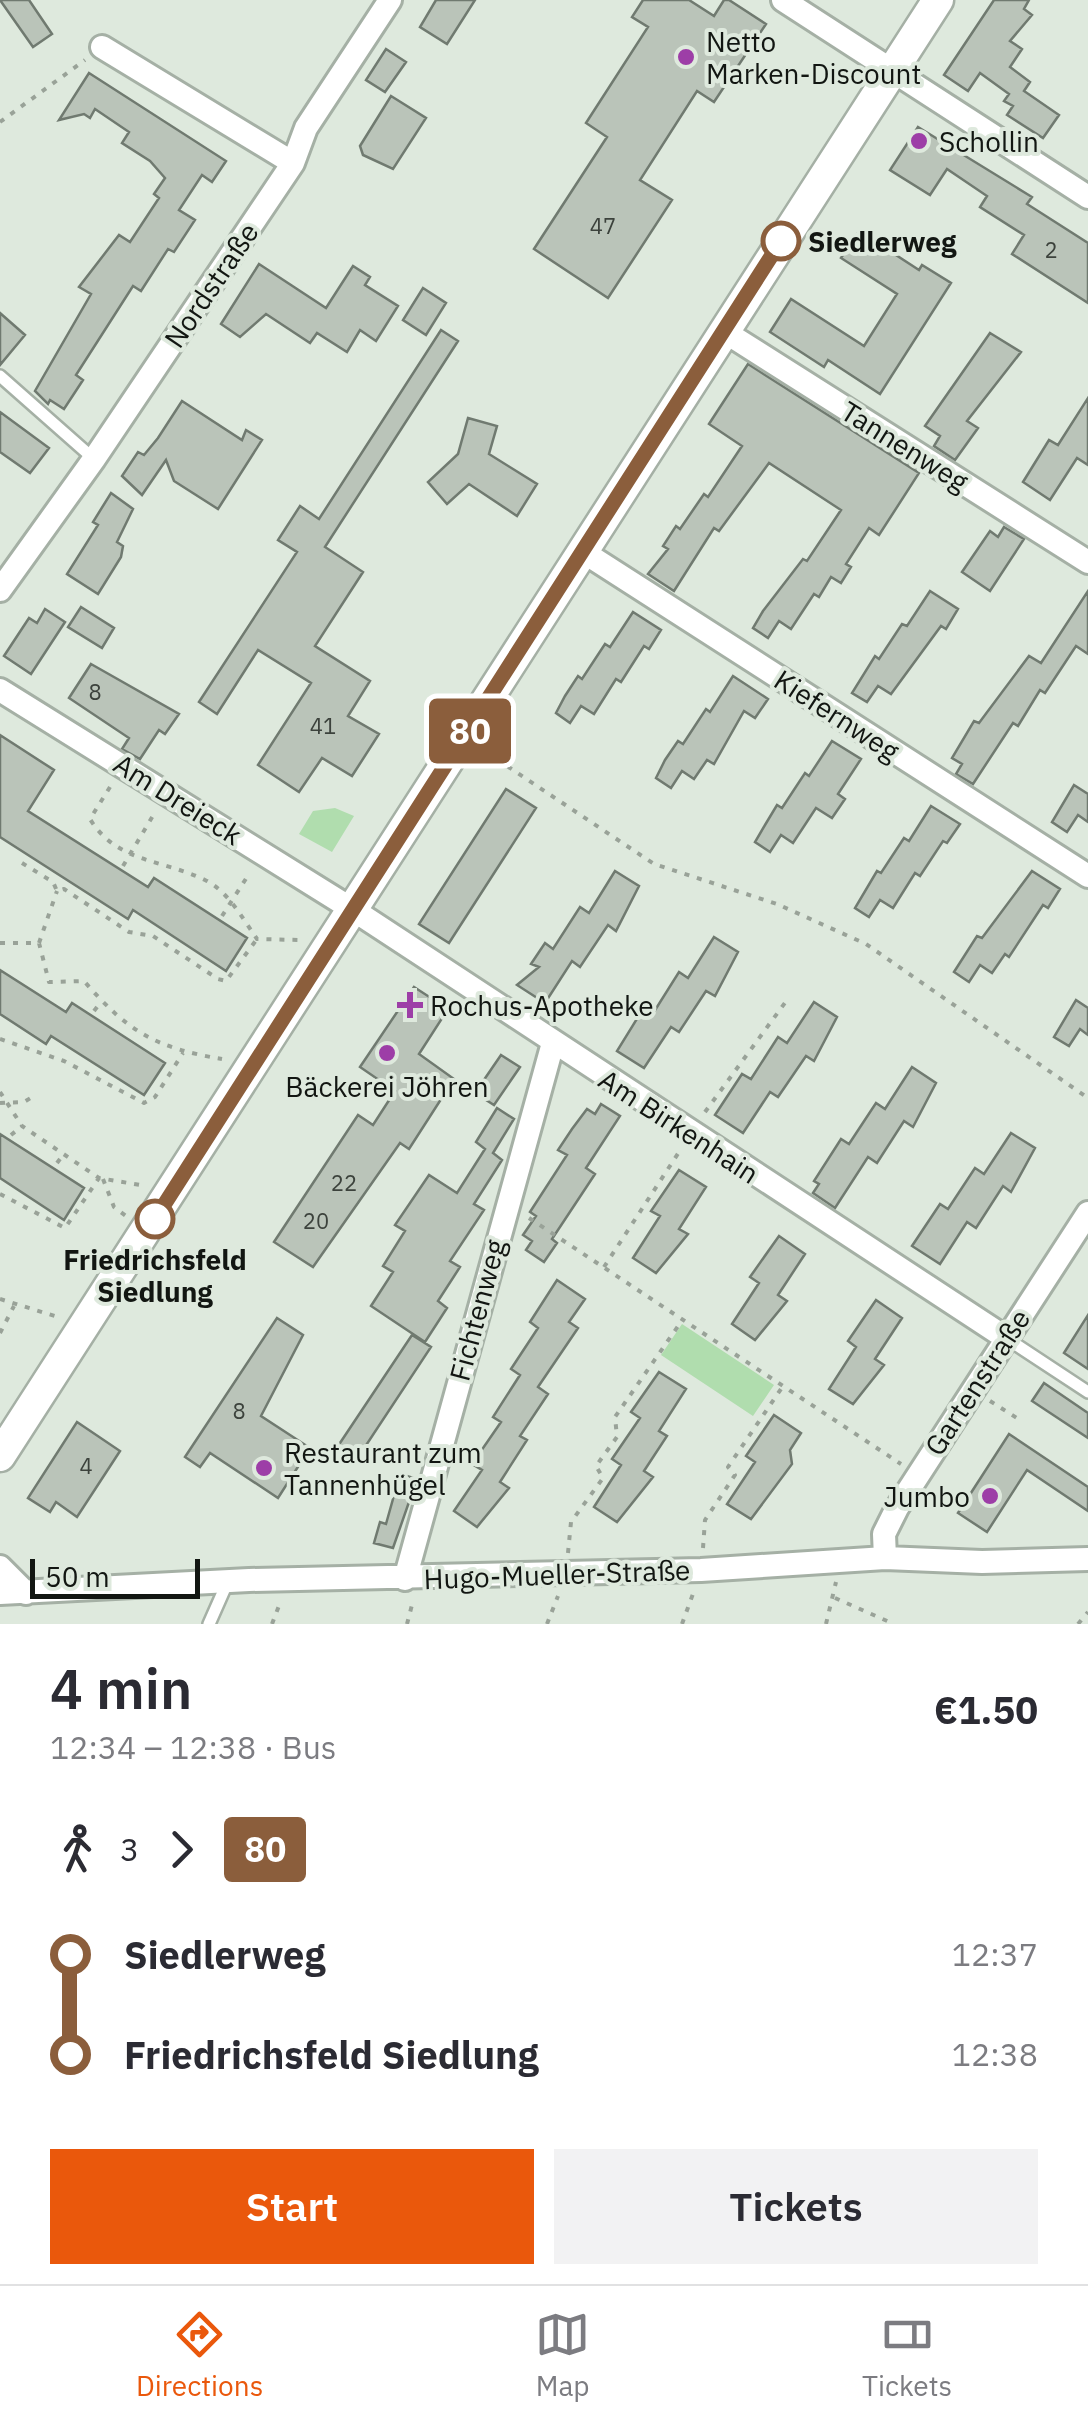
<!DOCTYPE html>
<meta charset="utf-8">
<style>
:root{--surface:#fff;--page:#f2f2f3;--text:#2b2b33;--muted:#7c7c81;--line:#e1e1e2;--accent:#ea580c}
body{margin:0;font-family:"IBM Plex Sans",sans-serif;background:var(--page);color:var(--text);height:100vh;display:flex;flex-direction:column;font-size:38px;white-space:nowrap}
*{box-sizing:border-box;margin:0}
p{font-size:32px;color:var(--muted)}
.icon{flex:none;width:55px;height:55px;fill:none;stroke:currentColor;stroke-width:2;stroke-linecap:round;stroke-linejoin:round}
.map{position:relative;height:1624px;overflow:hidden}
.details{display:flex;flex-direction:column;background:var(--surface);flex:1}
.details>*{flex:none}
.badge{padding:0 20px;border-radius:8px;font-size:35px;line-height:65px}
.scale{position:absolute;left:30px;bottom:25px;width:170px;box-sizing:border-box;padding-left:10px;border:5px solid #121612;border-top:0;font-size:28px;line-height:35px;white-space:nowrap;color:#121612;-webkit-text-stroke:8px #dee9dd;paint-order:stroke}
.map>.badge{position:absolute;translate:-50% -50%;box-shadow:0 0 0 5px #fff}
.legs{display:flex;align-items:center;gap:15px;height:110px;padding:0 50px;font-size:32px}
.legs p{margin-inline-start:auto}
.overview{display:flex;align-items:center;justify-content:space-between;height:170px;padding:0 50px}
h1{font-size:55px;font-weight:600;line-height:75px}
.action{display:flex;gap:20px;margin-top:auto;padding:20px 50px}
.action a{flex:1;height:115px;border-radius:0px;background:var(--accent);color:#fff;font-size:40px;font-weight:600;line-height:115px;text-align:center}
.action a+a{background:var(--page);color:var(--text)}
ul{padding:0 50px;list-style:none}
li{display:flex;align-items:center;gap:35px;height:100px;font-size:38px}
li i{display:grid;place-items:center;width:15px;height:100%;margin:0 12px;background:currentColor}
li i::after{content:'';width:25px;height:25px;margin:-12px;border:8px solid;border-radius:50%;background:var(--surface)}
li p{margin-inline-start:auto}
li:first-child i{background:linear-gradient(#0000 50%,currentColor 0)}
li:last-child i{background:linear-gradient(currentColor 50%,#0000 0)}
.tab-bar{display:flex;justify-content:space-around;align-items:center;height:140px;border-top:2px solid var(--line);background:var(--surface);font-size:28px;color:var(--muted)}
.tab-bar a{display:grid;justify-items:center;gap:5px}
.tab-bar .on{color:var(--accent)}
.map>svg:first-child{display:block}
.green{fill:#b0ddae}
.building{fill:#bac4b9;stroke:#707a70;stroke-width:2.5}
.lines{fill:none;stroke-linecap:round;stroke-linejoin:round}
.service-casing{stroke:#a5b0a5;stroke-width:16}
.minor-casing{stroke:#a5b0a5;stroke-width:28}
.tertiary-casing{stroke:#a5b0a5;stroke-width:35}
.path{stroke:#99a298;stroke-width:4;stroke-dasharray:5 8;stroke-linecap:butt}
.service{stroke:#fff;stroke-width:11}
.minor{stroke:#fff;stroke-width:22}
.tertiary{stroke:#fff;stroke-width:30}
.line-1-casing{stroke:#fff;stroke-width:22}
.line-1{stroke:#8b5e3c;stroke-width:15}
.poi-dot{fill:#9d3ea7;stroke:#dee9dd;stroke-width:4}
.stop-1-dot{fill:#fff;stroke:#8b5e3c;stroke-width:5}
.labels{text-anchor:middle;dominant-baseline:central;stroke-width:8;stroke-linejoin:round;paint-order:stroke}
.number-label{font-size:22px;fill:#3c423c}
.poi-label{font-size:28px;fill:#121612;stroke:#dee9dd;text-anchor:start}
.stop-label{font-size:28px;font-weight:bold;fill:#121612;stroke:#dee9dd;text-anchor:start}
.street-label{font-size:28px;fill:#121612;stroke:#dee9dd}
</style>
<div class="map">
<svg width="1088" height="1624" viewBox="0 0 1088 1624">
<rect width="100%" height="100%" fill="#dee9dd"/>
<!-- green -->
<path class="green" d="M 335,808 L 354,816 L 332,852 L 299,834 L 313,811 Z
M 682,1324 L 774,1385 L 753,1416 L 661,1355 Z"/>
<!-- building -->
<path class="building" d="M 0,0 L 29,0 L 52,34 L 33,47 Z
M 436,0 L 475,0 L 447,44 L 420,27 Z
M 643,0 L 689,0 L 714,16 L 724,0 L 729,0 L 766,24 L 714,102 L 697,91 L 640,180 L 672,200 L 608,298 L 534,249 L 607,137 L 586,123 L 648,27 L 632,17 Z
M 994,0 L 1029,0 L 1024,9 L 1032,15 L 1010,41 L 1022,49 L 1010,67 L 1030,82 L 1024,91 L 1059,115 L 1043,138 L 1007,115 L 1013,106 L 1004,101 L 1009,94 L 980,73 L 968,91 L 944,75 Z
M 386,49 L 406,62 L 385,92 L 366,80 Z
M 89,73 L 226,161 L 212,182 L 202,175 L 179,210 L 195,220 L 174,252 L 168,249 L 141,291 L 133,286 L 76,375 L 83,380 L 64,409 L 50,400 L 48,404 L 35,391 L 91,294 L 79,287 L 119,235 L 130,242 L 159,198 L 154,194 L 165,178 L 150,161 L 122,143 L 129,132 L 95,109 L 90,118 L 84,114 L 59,120 Z
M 391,96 L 426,118 L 393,169 L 363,155 L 360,146 Z
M 918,127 L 1032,197 L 1027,204 L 1088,243 L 1088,303 L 1012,254 L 1024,235 L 980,207 L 987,196 L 947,169 L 930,195 L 890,170 Z
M 859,231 L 919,270 L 922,265 L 951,283 L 880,394 L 828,360 L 824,367 L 770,332 L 791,299 L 864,346 L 897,294 L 841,258 Z
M 259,264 L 326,308 L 353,266 L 370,277 L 365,285 L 398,306 L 376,341 L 360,330 L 347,352 L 317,333 L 310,343 L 266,314 L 240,337 L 221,324 Z
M 423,288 L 446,303 L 426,335 L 403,320 Z
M 0,313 L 25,335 L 0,365 Z
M 441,330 L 458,341 L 325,547 L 363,572 L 315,646 L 370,681 L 348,716 L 379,734 L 352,776 L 322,758 L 299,792 L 258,765 L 311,683 L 258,650 L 217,714 L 199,702 L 297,552 L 278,540 L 300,506 L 319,519 Z
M 990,333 L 1021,352 L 967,421 L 978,428 L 955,460 L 934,446 L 940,436 L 925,426 Z
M 748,364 L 919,473 L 879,535 L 869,528 L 846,564 L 851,567 L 841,583 L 831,577 L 819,597 L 814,594 L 791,629 L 779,621 L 768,638 L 753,628 L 763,611 L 803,559 L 807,561 L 841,510 L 769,463 L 719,531 L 714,528 L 674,591 L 648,574 L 668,549 L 663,546 L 676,526 L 680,529 L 704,494 L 708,497 L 742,446 L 709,424 Z
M 1088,398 L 1088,465 L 1077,458 L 1050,500 L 1023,482 L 1049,440 L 1058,445 Z
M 182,401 L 242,440 L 246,430 L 262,440 L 218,509 L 174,481 L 166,460 L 142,495 L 122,476 L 138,452 L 144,455 L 158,438 Z
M 0,412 L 49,448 L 30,473 L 0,452 Z
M 468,418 L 497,426 L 489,454 L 537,484 L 517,516 L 469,484 L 447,504 L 428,482 L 458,454 Z
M 111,493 L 133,509 L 117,542 L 123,546 L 121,557 L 98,594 L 67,574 L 98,525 L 93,522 Z
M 1004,527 L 1024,539 L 990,591 L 962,572 L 990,531 L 998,537 Z
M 930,591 L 958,609 L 946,629 L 941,626 L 891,694 L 878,686 L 867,702 L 852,693 L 875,656 L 879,659 L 902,624 L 907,626 Z
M 1088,591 L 1088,654 L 1076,646 L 1045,693 L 1040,690 L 1018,726 L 1013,723 L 973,784 L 956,774 L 962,764 L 952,758 L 974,721 L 979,723 L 1029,656 L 1041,663 Z
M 81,607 L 114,628 L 102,648 L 68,627 Z
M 45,609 L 65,622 L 31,674 L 4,656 L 29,618 L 37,623 Z
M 633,612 L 661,630 L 649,649 L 644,646 L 621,682 L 616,679 L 594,714 L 581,706 L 570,723 L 556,713 L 565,696 L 578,676 L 582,679 L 605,644 L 610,647 Z
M 91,664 L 179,714 L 165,734 L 159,730 L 140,759 L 122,749 L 129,738 L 69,698 Z
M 733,676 L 768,699 L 755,718 L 744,711 L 714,764 L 707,760 L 694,779 L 682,771 L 671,788 L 656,778 L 665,760 L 678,741 L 683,744 L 706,709 L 710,712 Z
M 0,735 L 54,770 L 28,811 L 148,887 L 154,878 L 247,938 L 226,971 L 133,910 L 128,919 L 0,837 Z
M 832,741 L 861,759 L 838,794 L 845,799 L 832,818 L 816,808 L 793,843 L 781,835 L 770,852 L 755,842 L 765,825 L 777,805 L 782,808 L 805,773 L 809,776 Z
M 1074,785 L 1088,794 L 1088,822 L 1078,815 L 1067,832 L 1052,822 Z
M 506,789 L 536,808 L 449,943 L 419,924 Z
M 931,806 L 960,824 L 947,843 L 943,841 L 920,876 L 915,873 L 893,908 L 880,900 L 869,917 L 855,908 L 877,871 L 881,873 L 904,838 L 909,841 Z
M 615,871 L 639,886 L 616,931 L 608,925 L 580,967 L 572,961 L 545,1003 L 517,985 L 539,967 L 531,964 L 545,943 L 553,949 L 580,907 L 589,913 Z
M 1032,871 L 1060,889 L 1048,908 L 1043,905 L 1009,957 L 1005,954 L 992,973 L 980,965 L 969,982 L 954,972 L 977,936 L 982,938 Z
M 714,937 L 738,952 L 715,996 L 706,991 L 679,1032 L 671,1027 L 644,1068 L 617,1051 L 643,1009 L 652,1015 L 679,972 L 688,978 Z
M 0,970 L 66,1012 L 72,1003 L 165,1063 L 144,1095 L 51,1036 L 46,1044 L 0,1014 Z
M 414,987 L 448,1009 L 419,1054 L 454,1079 L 409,1149 L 400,1143 L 313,1267 L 274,1242 L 358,1115 L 373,1125 L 395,1091 L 360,1067 Z
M 1076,1000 L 1088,1008 L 1088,1035 L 1080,1029 L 1069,1046 L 1054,1037 Z
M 814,1002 L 837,1017 L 814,1061 L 806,1056 L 778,1097 L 770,1092 L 743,1133 L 715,1115 L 742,1074 L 751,1079 L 778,1037 L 787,1043 Z
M 501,1055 L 520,1067 L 494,1105 L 475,1093 Z
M 912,1067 L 936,1083 L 913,1127 L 904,1121 L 877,1163 L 868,1157 L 835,1208 L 813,1193 L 819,1184 L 814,1181 L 841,1139 L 849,1144 L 876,1103 L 885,1109 Z
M 601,1104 L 620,1116 L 586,1168 L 595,1174 L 552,1239 L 557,1243 L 544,1262 L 526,1250 L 532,1241 L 523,1235 L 536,1216 L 530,1212 L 567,1155 L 558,1150 L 572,1129 L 587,1109 L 595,1114 Z
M 497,1108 L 514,1119 L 493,1153 L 502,1160 L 474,1204 L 484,1210 L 450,1261 L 460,1267 L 438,1301 L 447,1308 L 425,1342 L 371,1306 L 393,1272 L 383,1266 L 405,1231 L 395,1225 L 429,1175 L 457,1193 L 485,1149 L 476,1142 Z
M 1011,1133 L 1035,1148 L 1011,1192 L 1003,1186 L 976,1228 L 967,1222 L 940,1264 L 912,1246 L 940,1204 L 948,1209 L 975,1168 L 984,1174 Z
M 0,1134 L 84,1188 L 64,1220 L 0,1178 Z
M 679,1170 L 706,1187 L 679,1229 L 688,1234 L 656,1273 L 633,1258 L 660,1216 L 651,1211 Z
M 779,1236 L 805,1254 L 778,1295 L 787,1301 L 755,1340 L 732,1324 L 759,1283 L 750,1277 Z
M 557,1280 L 585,1299 L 569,1322 L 578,1328 L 538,1387 L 548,1394 L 520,1436 L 527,1440 L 500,1482 L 509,1488 L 477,1527 L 454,1511 L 482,1470 L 472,1464 L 501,1422 L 493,1417 L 520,1375 L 511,1369 L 538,1328 L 530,1322 Z
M 876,1300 L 902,1318 L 875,1359 L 884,1365 L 853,1404 L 829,1389 L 856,1347 L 848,1341 Z
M 1088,1315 L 1088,1369 L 1064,1353 Z
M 277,1318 L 303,1335 L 261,1416 L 310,1448 L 278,1498 L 210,1453 L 200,1467 L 185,1457 Z
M 412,1335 L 431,1347 L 357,1459 L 338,1446 Z
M 659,1372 L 686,1389 L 659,1431 L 667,1436 L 644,1471 L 653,1477 L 617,1522 L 594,1507 L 621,1465 L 612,1459 L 640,1418 L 631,1412 Z
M 1044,1383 L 1088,1413 L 1088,1438 L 1032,1401 Z
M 774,1415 L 801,1433 L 790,1450 L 792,1464 L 751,1519 L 727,1504 L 755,1462 L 746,1456 Z
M 77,1422 L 120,1451 L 77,1517 L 56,1502 L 50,1512 L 28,1498 Z
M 1009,1434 L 1088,1487 L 1088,1511 L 1027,1470 L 987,1532 L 958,1513 Z
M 400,1474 L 417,1479 L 393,1548 L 374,1543 L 380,1522 L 386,1524 Z"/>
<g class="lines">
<!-- service casing -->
<g class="service-casing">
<path id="service" d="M 0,376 L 94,459
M 1006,1338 L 1088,1392
M 209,1624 L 228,1581"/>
</g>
<!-- minor casing -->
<g class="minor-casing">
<path id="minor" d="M 783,0 L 1088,197
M 102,47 L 293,163
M 722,330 L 1088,562
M 585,553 L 1088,876
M 0,590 L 94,459 L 293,163 L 306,128 L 390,0
M 0,690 L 355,911 L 1006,1338
M 885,1558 L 884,1534 L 897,1508 L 1088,1213
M 0,1567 L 26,1593
M 405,1579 L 553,1043
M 0,1593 L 249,1580 L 701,1570 L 885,1558 L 982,1562 L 1088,1559"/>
</g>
<!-- tertiary casing -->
<g class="tertiary-casing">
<path id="tertiary" d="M 0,1456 L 938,0"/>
</g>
<!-- path -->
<path class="path" d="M 0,122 L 85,60
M 486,752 L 654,864 L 777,904 L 866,944 L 1088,1098
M 110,787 L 90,819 C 117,863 162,859 205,880 C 228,891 243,919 257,939 L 300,940
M 22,863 L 53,882 L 57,891 L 64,889 L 129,932 L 153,936 L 218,979 L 226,981 L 257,939
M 123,866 L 154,814
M 222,916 L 249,874
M 0,943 L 39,943 L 49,982 L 84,981 C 128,1032 156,1048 222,1059
M 39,943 L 57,891
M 94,1011 L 101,1002
M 0,1039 L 64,1061 L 144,1103 L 155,1097 L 183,1053
M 0,1092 L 22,1126 L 99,1178 L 146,1186
M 0,1103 L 24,1102 L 34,1096
M 705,1112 L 787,1000
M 11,1135 L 22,1126
M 57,1163 L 63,1155
M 103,1179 L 114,1207 L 126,1216
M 0,1194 L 65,1228 L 99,1178
M 529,1218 L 901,1464
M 604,1267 L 681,1149
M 0,1299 L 58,1317
M 0,1333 L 14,1306
M 990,1401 L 1020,1420
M 703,1548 L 705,1520 L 735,1475 L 728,1467 L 783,1386
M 568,1553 L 571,1522 L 603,1478 L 596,1466 L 617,1437 L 615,1417 L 683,1319
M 835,1598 L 894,1624
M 272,1624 L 280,1603
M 407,1624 L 413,1601
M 547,1624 L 558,1596
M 682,1624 L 694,1591
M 826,1624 L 836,1582
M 1078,1624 L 1088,1612"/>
<!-- service -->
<use href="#service" class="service"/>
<!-- minor -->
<use href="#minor" class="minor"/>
<!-- tertiary -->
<use href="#tertiary" class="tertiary"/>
</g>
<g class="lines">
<!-- line-1 casing -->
<g class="line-1-casing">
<path id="line-1" d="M 155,1219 L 781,241"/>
</g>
<!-- line-1 -->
<use href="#line-1" class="line-1"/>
</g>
<!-- markers -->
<g class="poi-dot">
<circle cx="686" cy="57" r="10"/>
<circle cx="919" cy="141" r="10"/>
<path d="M405 990h10v10h10v10h-10v10h-10v-10h-10v-10h10z"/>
<circle cx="387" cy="1053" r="10"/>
<circle cx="264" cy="1468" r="10"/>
<circle cx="990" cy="1496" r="10"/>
</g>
<g class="stop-1-dot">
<circle cx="781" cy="241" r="18"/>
<circle cx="155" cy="1219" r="18"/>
</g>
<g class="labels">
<!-- number labels -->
<g class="number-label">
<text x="603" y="225">47</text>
<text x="1051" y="249">2</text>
<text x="95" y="691">8</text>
<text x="323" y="725">41</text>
<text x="344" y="1182">22</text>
<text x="316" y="1220">20</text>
<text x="239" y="1410">8</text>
<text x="86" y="1465">4</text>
</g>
<!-- poi labels -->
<g class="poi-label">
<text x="706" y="41">Netto<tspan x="706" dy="32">Marken-Discount</tspan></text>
<text x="939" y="141">Schollin</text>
<text x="430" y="1005">Rochus-Apotheke</text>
<text x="387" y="1086" text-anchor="middle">Bäckerei Jöhren</text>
<text x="284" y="1452">Restaurant zum<tspan x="284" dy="32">Tannenhügel</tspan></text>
<text x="970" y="1496" text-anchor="end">Jumbo</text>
</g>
<!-- stop labels -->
<g class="stop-label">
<text x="808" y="241">Siedlerweg</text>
<text x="155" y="1259" text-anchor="middle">Friedrichsfeld<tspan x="155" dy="32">Siedlung</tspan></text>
</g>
<!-- street labels -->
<g class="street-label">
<text transform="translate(211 285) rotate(-56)">Nordstraße</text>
<text transform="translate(905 446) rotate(32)">Tannenweg</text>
<text transform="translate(837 715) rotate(33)">Kiefernweg</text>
<text transform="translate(178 799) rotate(32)">Am Dreieck</text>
<text transform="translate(679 1126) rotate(33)">Am Birkenhain</text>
<text transform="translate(477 1310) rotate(-75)">Fichtenweg</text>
<text transform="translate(977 1382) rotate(-57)">Gartenstraße</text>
<text transform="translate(557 1574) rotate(-2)">Hugo-Mueller-Straße</text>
</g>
</g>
</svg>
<div class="scale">50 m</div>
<b class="badge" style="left:470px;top:731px;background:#8b5e3c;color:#fff">80</b>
</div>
<section class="details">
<div class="overview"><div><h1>4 min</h1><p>12:34 – 12:38 · Bus</p></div><b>€1.50</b></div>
<div class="legs"><svg class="icon" aria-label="walk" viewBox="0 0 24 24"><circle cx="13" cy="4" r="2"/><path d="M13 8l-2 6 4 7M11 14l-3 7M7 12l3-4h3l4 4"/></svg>3<svg class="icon" aria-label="forward" viewBox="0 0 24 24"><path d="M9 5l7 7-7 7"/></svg><b class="badge" style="background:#8b5e3c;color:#fff">80</b></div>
<ul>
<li><i style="color:#8b5e3c"></i><b>Siedlerweg</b><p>12:37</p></li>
<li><i style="color:#8b5e3c"></i><b>Friedrichsfeld Siedlung</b><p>12:38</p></li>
</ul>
<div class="action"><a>Start</a><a>Tickets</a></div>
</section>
<nav class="tab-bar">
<a class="on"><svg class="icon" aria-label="directions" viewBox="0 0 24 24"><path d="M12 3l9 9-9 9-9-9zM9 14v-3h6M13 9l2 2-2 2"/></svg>Directions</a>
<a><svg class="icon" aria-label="map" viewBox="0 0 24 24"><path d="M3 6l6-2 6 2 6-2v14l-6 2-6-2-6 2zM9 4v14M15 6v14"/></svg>Map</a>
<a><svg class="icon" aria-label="tickets" viewBox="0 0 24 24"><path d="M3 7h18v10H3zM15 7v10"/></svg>Tickets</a>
</nav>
